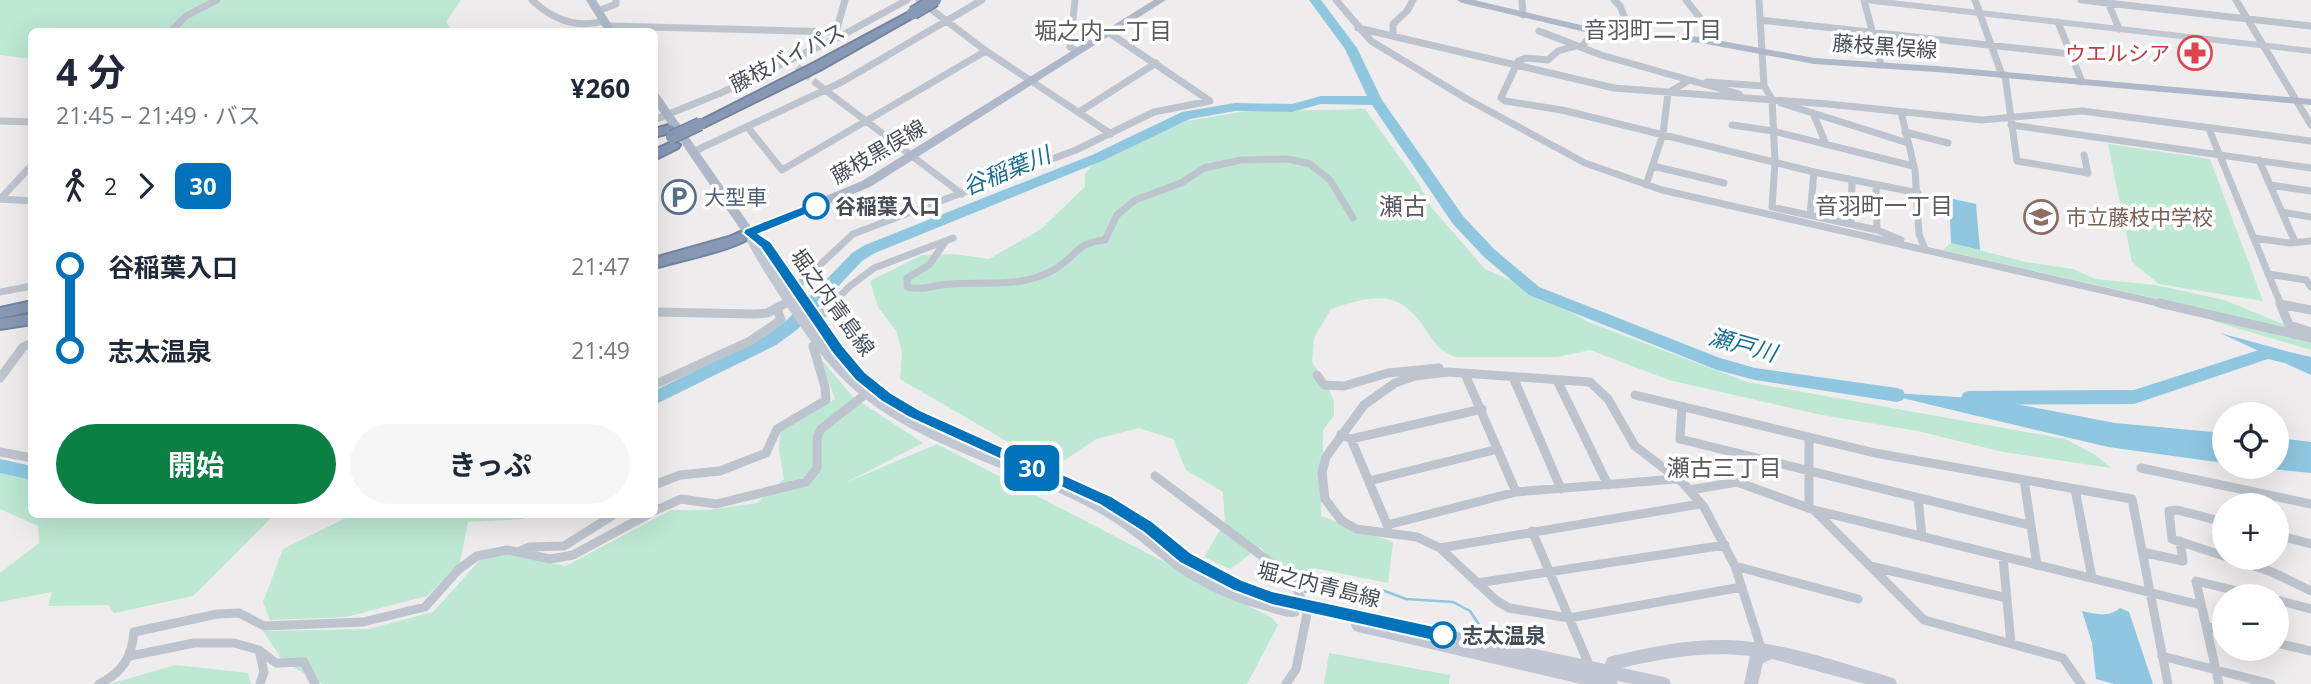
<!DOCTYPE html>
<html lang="ja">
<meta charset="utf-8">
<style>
:root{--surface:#fff;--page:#f6f6f7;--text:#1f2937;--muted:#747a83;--accent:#0b8043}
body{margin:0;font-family:"Open Sans","Noto Sans JP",sans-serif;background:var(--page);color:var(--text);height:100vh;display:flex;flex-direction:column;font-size:26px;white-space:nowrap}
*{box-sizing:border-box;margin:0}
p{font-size:23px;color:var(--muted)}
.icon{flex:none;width:38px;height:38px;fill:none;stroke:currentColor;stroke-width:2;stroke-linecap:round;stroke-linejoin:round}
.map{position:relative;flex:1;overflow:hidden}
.sheet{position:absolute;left:28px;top:28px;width:630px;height:490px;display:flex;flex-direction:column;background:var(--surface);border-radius:10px;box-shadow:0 7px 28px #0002}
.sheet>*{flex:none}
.badge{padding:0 14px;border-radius:10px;font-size:24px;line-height:46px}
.tools{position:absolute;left:2212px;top:402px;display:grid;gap:14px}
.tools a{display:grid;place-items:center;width:77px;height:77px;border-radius:50%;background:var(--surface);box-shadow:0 7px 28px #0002;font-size:35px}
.map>.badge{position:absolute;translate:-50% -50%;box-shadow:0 0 0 4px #fff}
.legs{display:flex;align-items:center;gap:10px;height:77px;padding:0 28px;font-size:23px}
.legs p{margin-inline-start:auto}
.overview{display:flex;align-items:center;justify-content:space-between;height:119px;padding:0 28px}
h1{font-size:38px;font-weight:700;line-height:52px}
.cta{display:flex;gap:14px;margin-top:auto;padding:14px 28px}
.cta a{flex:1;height:80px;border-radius:42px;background:var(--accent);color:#fff;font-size:28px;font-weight:700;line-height:80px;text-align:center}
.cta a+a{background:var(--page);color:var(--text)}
ul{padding:0 28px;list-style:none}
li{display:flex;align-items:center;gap:24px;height:84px;font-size:26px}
li i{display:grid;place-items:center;width:10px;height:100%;margin:0 9px;background:currentColor}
li i::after{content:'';width:18px;height:18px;margin:-9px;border:5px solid;border-radius:50%;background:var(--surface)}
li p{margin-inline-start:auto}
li:first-child i{background:linear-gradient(#0000 50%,currentColor 0)}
li:last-child i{background:linear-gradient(currentColor 50%,#0000 0)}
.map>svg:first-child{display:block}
.green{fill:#bde8d3}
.water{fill:#8fc7e1}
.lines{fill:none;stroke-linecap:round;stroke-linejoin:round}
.stream{stroke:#8fc7e1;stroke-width:2.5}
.river{fill:#8fc7e1;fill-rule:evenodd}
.street-tunnel{stroke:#ccccce;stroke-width:7;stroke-dasharray:7 3.5;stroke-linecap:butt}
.highway-casing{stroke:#7384a1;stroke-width:4}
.street-far1{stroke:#bec4cd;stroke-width:7}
.street{stroke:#bec4cd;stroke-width:9}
.secondary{fill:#c0c7d3;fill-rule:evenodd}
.primary{fill:#aeb8c8;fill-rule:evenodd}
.highway{fill:#8899b6;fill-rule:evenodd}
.highway-bridge-casing{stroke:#7384a1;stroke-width:15;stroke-linecap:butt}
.highway-bridge{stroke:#8899b6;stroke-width:12}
.line-1{fill:#0072bc;stroke:#fff;stroke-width:2}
.stop-1-dot{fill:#fff;stroke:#0072bc;stroke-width:3.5}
.labels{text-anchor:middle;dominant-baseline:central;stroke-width:7;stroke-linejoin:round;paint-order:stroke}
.street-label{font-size:21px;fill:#464d57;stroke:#fff}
.health-label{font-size:21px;fill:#be3a42;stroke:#fff;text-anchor:end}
.service-label{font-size:21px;fill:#4e5e75;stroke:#fff;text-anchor:start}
.stop-label{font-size:21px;font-weight:bold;fill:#464d57;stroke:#fff;text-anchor:start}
.education-label{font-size:21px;fill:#785e54;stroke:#fff;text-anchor:start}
.neighbourhood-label{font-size:23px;fill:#595b60;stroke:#fff}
.water-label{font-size:23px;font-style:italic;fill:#1b6e95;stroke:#fff}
.quarter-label{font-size:24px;fill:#595b60;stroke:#fff}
</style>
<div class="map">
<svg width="2311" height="684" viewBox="0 0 2311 684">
<rect width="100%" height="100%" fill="#eeecec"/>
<!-- green -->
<path class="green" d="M 0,0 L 461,0 L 446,22 L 452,31 L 32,32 L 31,59 L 0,55 Z
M 1365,109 L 1418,183 L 1431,207 L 1485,269 L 1534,291 L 1588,322 L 1747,382 L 2065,439 L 2094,454 L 2111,468 L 2003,452 L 1918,431 L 1822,415 L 1669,380 L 1590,350 L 1557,357 L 1456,357 C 1438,350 1435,343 1424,327 C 1398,288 1371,296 1331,309 L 1314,338 L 1312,362 L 1328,386 L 1334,402 L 1334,415 L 1323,430 L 1321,516 L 1393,542 L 1388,583 L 1314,568 L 1297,585 L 1260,547 L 1230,569 L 1204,557 L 1225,522 L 1223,492 L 1186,470 L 1173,439 L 1139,428 L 1096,439 L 1053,468 L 900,379 L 902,354 L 897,332 L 878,307 L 870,281 L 922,255 L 954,254 L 989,259 L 1041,229 L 1085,187 L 1085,174 L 1094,163 L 1187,121 L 1241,112 Z
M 2108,144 L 2210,159 L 2263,301 L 2159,284 L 2132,262 Z
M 1951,243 L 2026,262 L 2073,269 L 2095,279 L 2155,285 L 2224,300 L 2283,324 L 2311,331 L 2311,350 L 2213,321 L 2211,311 L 1943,250 Z
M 820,358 L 853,397 L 923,443 L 845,483 L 937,444 L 1272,618 L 1278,625 L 1247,684 L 322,684 L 282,660 L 263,631 L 368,629 L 433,612 L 480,560 L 503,554 L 566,566 L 671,510 L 708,510 L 757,503 L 784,479 L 779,450 L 780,432 L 835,399 Z
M 0,473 L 31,479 L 32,514 L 274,515 L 193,596 L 114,613 L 108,605 L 48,606 L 52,592 L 0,602 L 0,573 L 39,543 L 38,526 L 0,509 Z
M 416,514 L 531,515 L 523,519 L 468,522 L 460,562 L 427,596 L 346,617 L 270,620 L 263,602 L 283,549 L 352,515 Z
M 1329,653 L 1450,675 L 1449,684 L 1324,684 Z
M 175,665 L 248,673 L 251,684 L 110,684 Z"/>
<!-- water -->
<path class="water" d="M 1949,198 L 1976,204 L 1980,250 L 1951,243 Z
M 2220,333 L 2286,351 L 2311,361 L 2311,375 Z
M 1877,392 L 1990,399 L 2115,423 L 2224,433 L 2224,463 L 2108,447 Z
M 2277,438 L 2311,442 L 2311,473 L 2252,467 L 2277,467 Z
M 2120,608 L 2129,612 L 2153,684 L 2114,684 L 2096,679 L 2092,643 L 2082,611 C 2097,614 2107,618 2120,608 Z"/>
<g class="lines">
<!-- stream -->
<path class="stream" d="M 1305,592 L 1319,589 L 1382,590 L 1406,599 L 1453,602 L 1470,611 L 1484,632"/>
<!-- river -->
<path class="river" d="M 1309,0 L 1321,0 L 1357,48 L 1382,100 L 1463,216 L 1494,249 L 1539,287 L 1720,358 L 1755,368 L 1897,388 L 1903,390 L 1905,395 L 1903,400 L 1897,402 L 1755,380 L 1717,370 L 1529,295 L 1484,257 L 1453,224 L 1372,105 L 1321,104 L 1292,112 L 1235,111 L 1190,119 L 1102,161 L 875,253 L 862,261 L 798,329 L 776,345 L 654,405 L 654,391 L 764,337 L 786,321 L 852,253 L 865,245 L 1092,155 L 1182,112 L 1235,103 L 1292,104 L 1321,96 L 1367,96 L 1345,49 Z
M 2268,347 L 2311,357 L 2311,369 L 2268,359 L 2134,404 L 1969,405 L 1963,403 L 1961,398 L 1963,393 L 1969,391 L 2134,390 Z
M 0,459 L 32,466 L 32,480 L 0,473 Z"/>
<!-- street-tunnel -->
<path class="street-tunnel" d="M 797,67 L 816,83"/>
<!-- highway casing -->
<g class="highway-casing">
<path id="highway" d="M 913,10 L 919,13 L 917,15 L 820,70 L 704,127 L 696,127 L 694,124 L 812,64 Z
M 669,125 L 673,126 L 675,129 L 673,132 L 654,137 L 654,129 Z
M 674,141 L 680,145 L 678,148 L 654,160 L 654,150 Z
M 749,228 L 754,230 L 756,233 C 742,249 677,261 654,268 L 654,258 L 729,237 Z
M 32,301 L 32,311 L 0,318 L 0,308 Z
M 32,314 L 32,324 L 0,329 L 0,319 Z"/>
</g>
<!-- street-far1 -->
<path class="street-far1" d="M 532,0 C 553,20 576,29 604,21
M 919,0 L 986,51 L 1111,134
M 1075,0 L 1070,47 L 1077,51
M 1336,0 L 1371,41 L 1467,99 L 1585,163 L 1662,190 L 2167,305
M 1522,0 L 1523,15
M 1614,0 L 1620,6 L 1632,35
M 1686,0 L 1708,28 L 1701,40
M 1759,0 L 1764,86 L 1772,99 L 1775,162 L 1772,207 L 1877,230 L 1901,240
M 1864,0 L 1881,65
M 1975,0 L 2002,75
M 2081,0 L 2311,26
M 2107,0 L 2119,29
M 2236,0 L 2311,125
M 598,11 L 616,4 L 616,0
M 1760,20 L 2071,54
M 2058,22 L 2082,82
M 608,26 L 836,32
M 1358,28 L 1614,88 L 1828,104 L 1982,120 L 2082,111 L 2311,141
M 1539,31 L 1601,55 L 1739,94
M 170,32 L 186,16 L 217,0
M 841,36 L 907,0
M 1393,36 L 1393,24 L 1407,11 L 1413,0
M 1576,46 L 1558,51 L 1548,60 L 1526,58 L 1518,61 L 1501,98 L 1505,101 L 1562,110 L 1814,172 L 1918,193
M 1581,47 L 1590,37 L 1591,31
M 2005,75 L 2017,161 L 2088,173 L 2084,155
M 1707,82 L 1764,86
M 816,83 L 962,194
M 1781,103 L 1908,143
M 1079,112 L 1156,63
M 1901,112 L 1915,170 L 1919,234 L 1925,249
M 1813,113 L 1826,144
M 654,120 L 723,92 L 841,36 L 836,32 L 845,0
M 0,121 L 32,122
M 1732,125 L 1773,131 L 1913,166
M 2011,125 L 2311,168
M 749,129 L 782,170 L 986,51
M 2209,129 L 2281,305
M 1905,132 L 1948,143
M 695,151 L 842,82 L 982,0
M 2259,160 L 2295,242
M 1653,166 L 1724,183
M 1646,185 L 1663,134 L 1668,93 L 1688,81
M 2270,185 L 2311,191
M 1876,186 L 1877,230
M 0,199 L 32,165
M 0,199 L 32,201
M 2282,212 L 2311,217
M 1810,215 L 1814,172
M 1851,224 L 1852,181
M 2254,238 L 2290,243 L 2311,241
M 945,242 L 929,265 L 907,278 L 907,287 C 923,291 934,285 950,284 C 986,281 1022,289 1055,269 C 1078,255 1075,243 1105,240 L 1117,215 L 1135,200 L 1181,183 L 1204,168 L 1241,160 L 1288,159 L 1310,164 L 1330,180 L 1353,218
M 2268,274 L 2306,280 L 2311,287
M 792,291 L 853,234 L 1076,150 L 1154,112 L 1210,101 L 1108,32
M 0,292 L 32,286
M 2280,304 L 2286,305
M 783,305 L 791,301
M 831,305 L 850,286 L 874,268 L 953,238"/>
<!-- street -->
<path class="street" d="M 2159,303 L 2311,338
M 2280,303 L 2289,325 L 2311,332
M 2280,304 L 2311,310
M 654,312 L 755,314 L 767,313 L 786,303
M 817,320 L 833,303
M 1465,374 L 1516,492
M 1317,375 L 1324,385 L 1344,386 L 1388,373 L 1439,368
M 1513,377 L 1561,489
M 0,378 L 23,347 L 32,343
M 1557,380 L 1608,485
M 654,385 L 750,341 L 781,320 L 777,308
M 1635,395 L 1875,453 L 2132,499 L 2168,684
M 1682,406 L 1680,439 L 2029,525
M 1341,434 L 1351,439 L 1482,409
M 1809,437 L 1809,508
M 1351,439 L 1388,527
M 0,452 L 32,458
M 2141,468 L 2311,504
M 1155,476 L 1274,565 L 1296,587 L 1307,614 L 1296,669 L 1286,684
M 2024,480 L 2037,565
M 1369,481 L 1498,449
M 654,485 L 680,475 L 720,471 L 766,453 L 777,429 L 826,400 L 825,387 L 813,346 L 819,343
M 2075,489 L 2092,578
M 1690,490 L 1737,482 L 1814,510 L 2201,605
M 1918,498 L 1922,537
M 1814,510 L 1924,620 L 2063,658 L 2081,684
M 654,511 L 681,499 L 716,504 L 806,482 L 817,468 L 817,438 L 821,429 L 867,393
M 2224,522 L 2177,510 L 2169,511 L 2172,539 L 2224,556
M 1387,525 L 1516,492 L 1676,479
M 1532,531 L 1590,667
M 2277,535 L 2311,544
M 1440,548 L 1700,504
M 520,551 L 529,547 L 564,546 L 615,514
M 2142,552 L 2183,561 L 2180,541
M 2003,557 L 2011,644
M 2230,558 L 2272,572 L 2311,591
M 1735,566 L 1858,599
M 1870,566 L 2007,598
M 1477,583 L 1725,545
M 1742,587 L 1569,618 L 1509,608 L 1497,601 L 1440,548 L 1417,537 L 1356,529 L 1341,520 L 1325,499 L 1322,472 L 1326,457 L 1364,405 L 1395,383 L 1415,376 L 1448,372 L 1590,382 L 1608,399 L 1635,446 L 1683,483 L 1704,507 L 1735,566 L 1749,610 L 1762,651
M 2277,600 L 2311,609
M 2206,626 L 2224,631
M 2277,643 L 2311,651
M 259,650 L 264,672 L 260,684
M 130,656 L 194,643 L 234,643 L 259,650 L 276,663 L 304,662 L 315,684
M 2162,656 L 2271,684
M 99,684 C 122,673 132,657 134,632 L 217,614 L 239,613 L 264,626 L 363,622 L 425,607 L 459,569 L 477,556 L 507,550 L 550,559 L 573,555 L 649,514
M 2219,684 L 2196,581 L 2262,597"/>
<!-- secondary -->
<path class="secondary" d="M 1860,0 L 1891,0 L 2311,48 L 2311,54 L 1865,3 Z
M 749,229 L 770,242 L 842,347 L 864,372 L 890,393 L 968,433 L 1111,496 L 1153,523 L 1190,554 L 1208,565 L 1273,592 L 1605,664 L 1607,658 L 1612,656 C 1650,647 1689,639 1728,640 C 1784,642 1837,662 1890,677 L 1895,679 L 1897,684 L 1865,684 L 1772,659 L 1763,663 L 1758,684 L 1744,684 L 1750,656 C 1706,651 1664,658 1622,668 L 1664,677 L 1669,679 L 1671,684 L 1632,684 L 1617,681 L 1618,684 L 1581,684 L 1358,632 L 1353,630 L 1351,625 L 1352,622 L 1300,611 L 1298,616 C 1289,619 1277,614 1267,611 C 1235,603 1203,589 1176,570 C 1156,555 1138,538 1117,524 C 1038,472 929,454 857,392 C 825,365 801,328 778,293 C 765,273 753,254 743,233 ZM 761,247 L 762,248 L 829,346 L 806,316 Z"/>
<!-- primary -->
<path class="primary" d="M 586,0 L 596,0 L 616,32 L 606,32 Z
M 1154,0 L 1166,0 L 870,187 L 749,237 L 745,236 L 654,103 L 654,92 L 658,93 L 751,227 L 862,181 Z
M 1457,0 L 1474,0 L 1598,29 L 1701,37 L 1814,58 L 1936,66 L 2311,99 L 2311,105 L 1936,72 L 1814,64 L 1701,43 L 1598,35 L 1462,3 Z"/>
<!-- highway -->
<use href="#highway" class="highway"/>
<!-- highway-bridge casing -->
<g class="highway-bridge-casing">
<path id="highway-bridge" d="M 913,13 L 935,0
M 672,137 L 700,124"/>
</g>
<!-- highway-bridge -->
<use href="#highway-bridge" class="highway-bridge"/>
</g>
<!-- line-1 -->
<path class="line-1" d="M 816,201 L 820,203 L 820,209 L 759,234 L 771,242 L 843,346 L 865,372 L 891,393 L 920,410 L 1111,496 L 1153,522 L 1191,553 L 1242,580 L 1272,591 L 1443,628 L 1449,630 L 1451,635 L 1449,641 L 1443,643 L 1272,605 L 1232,590 L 1180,563 L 1143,532 L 1100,505 L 910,418 L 881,401 L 855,380 L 833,354 L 761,248 L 743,233 L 745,229 Z"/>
<!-- icons -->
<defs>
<g id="pharmacy-ring" transform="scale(1.75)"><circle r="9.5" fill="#fff" stroke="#e0444e" stroke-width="1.5"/><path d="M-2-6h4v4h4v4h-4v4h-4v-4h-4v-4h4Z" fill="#e0444e"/></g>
<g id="parking-ring" transform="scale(1.75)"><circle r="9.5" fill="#fff" stroke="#5c6f8a" stroke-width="1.5"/><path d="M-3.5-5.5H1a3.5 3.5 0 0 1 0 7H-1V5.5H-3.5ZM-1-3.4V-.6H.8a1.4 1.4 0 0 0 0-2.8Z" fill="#5c6f8a"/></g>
<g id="school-ring" transform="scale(1.75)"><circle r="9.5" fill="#fff" stroke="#8d6e63" stroke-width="1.5"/><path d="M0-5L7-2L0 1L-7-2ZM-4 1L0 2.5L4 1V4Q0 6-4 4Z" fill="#8d6e63"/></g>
</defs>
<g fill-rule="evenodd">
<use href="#pharmacy-ring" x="2195" y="53"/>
<use href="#parking-ring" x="679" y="197"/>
<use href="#school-ring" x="2041" y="217"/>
</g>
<!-- markers -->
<g class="stop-1-dot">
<circle cx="816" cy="206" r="12"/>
<circle cx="1443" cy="635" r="12"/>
</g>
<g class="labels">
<!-- street labels -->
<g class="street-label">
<text transform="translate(1885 46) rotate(4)">藤枝黒俣線</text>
<text transform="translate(787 57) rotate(-27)">藤枝バイパス</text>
<text transform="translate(878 151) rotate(-30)">藤枝黒俣線</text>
<text transform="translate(833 302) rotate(54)">堀之内青島線</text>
<text transform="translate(1319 584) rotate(14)">堀之内青島線</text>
</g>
<!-- health labels -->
<g class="health-label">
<text x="2170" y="53">ウエルシア</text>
</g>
<!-- service labels -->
<g class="service-label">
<text x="704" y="197">大型車</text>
</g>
<!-- stop labels -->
<g class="stop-label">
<text x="835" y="206">谷稲葉入口</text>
<text x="1462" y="635">志太温泉</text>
</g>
<!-- education labels -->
<g class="education-label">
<text x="2066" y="217">市立藤枝中学校</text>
</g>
<!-- neighbourhood labels -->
<g class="neighbourhood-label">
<text x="1653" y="29">音羽町二丁目</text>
<text x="1103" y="30">堀之内一丁目</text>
<text x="1884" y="205">音羽町一丁目</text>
<text x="1724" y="467">瀬古三丁目</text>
</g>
<!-- water labels -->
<g class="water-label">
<text transform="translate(1006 170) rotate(-22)">谷稲葉川</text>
<text transform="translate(1743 344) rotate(15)">瀬戸川</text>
</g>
<!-- quarter labels -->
<g class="quarter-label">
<text x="1403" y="205">瀬古</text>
</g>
</g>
</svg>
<div class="tools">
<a><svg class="icon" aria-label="locate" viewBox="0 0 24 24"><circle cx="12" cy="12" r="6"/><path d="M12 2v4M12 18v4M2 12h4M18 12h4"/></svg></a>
<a>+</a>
<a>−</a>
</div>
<b class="badge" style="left:1032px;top:468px;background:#0072bc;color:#fff">30</b>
<section class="sheet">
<div class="overview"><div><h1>4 分</h1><p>21:45 – 21:49 · バス</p></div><b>¥260</b></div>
<div class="legs"><svg class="icon" aria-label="walk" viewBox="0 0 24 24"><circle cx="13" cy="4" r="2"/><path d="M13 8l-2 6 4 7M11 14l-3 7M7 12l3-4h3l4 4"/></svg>2<svg class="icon" aria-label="forward" viewBox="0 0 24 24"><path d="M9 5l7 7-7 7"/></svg><b class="badge" style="background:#0072bc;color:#fff">30</b></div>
<ul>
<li><i style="color:#0072bc"></i><b>谷稲葉入口</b><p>21:47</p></li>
<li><i style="color:#0072bc"></i><b>志太温泉</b><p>21:49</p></li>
</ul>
<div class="cta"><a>開始</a><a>きっぷ</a></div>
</section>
</div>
